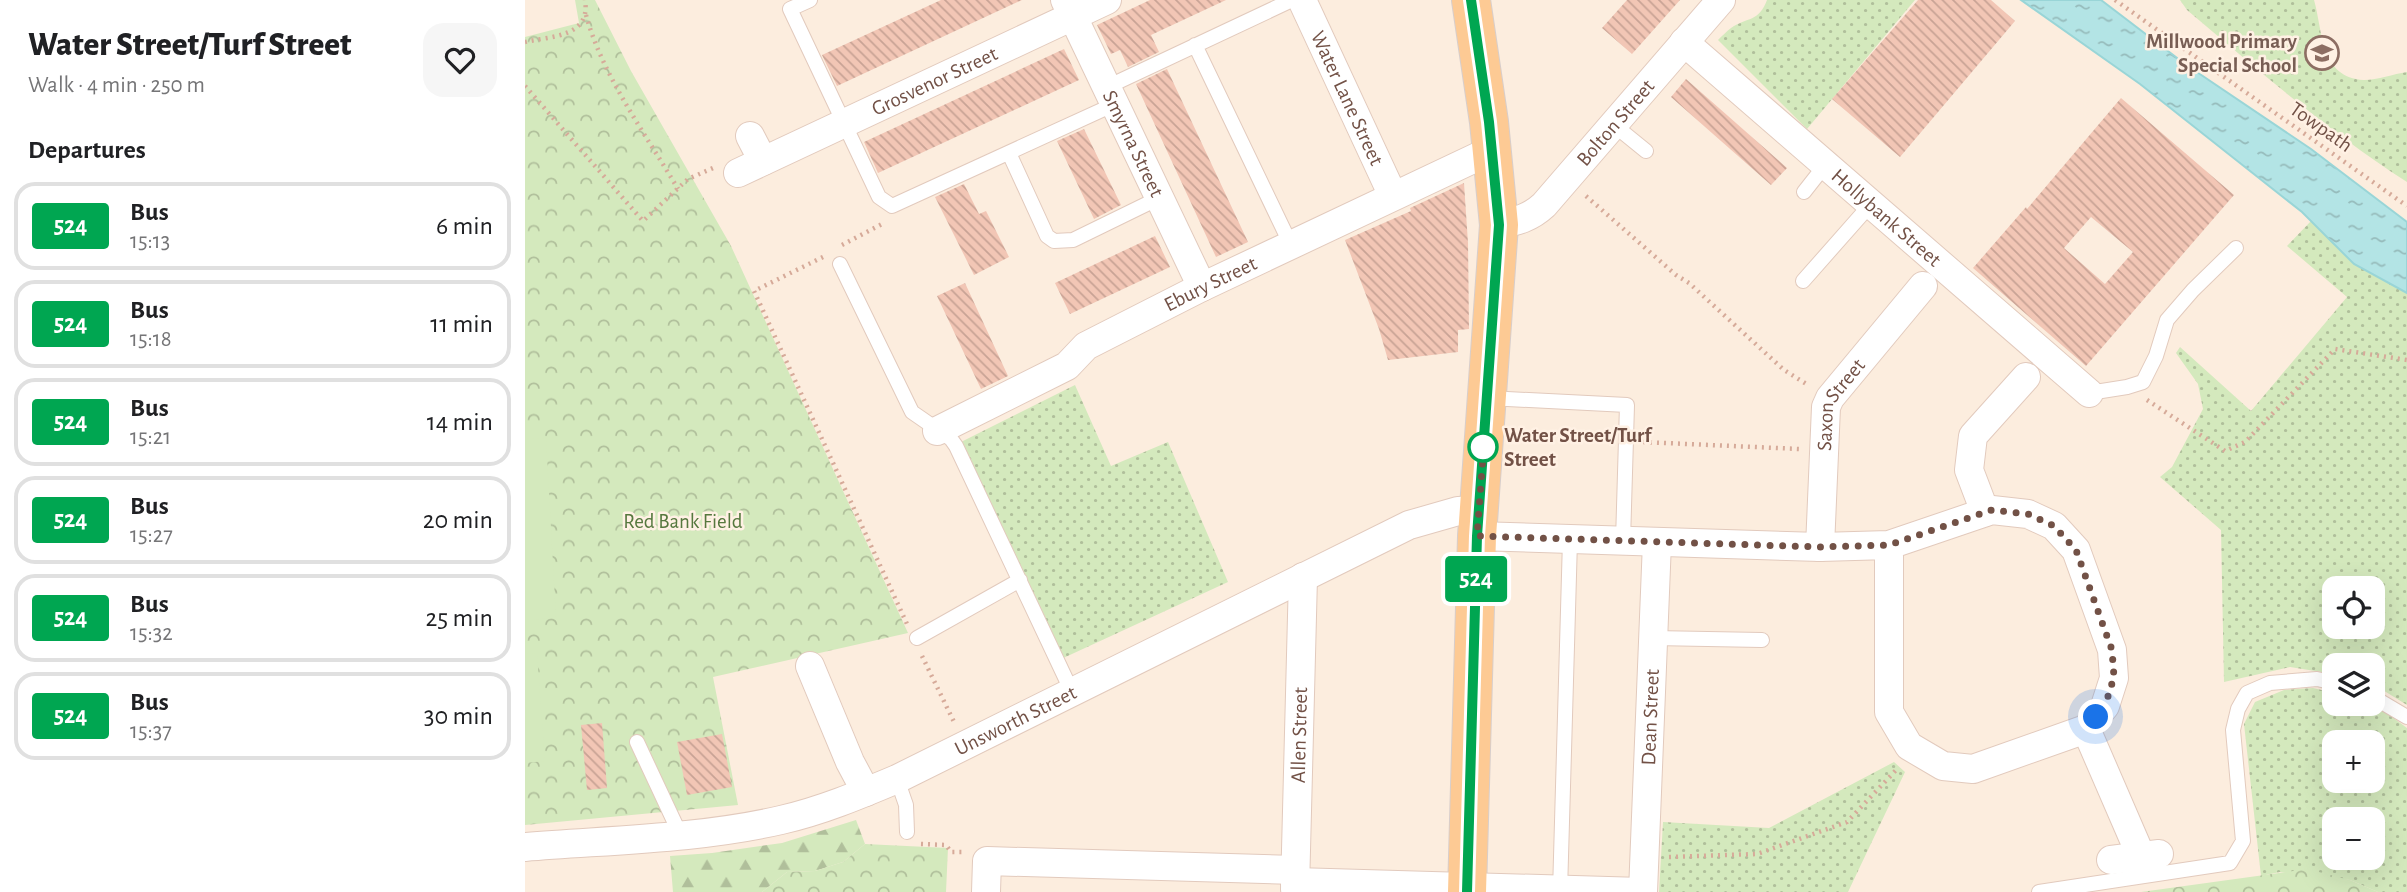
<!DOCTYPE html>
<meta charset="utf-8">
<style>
:root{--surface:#fff;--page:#f6f6f6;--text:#202124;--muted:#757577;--line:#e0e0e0}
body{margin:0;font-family:"Alegreya Sans",sans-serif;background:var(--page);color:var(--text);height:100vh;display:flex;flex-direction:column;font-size:26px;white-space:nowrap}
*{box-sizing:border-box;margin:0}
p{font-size:23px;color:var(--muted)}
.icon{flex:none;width:38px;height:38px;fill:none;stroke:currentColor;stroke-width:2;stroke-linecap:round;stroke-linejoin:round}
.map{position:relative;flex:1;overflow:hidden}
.drawer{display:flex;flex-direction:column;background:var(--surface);width:525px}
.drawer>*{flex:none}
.badge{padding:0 14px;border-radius:5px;font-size:24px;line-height:46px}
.controls{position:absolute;left:1797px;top:576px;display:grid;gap:14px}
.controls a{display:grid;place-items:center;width:63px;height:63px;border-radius:14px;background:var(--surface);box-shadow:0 7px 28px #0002;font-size:35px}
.you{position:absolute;width:35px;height:35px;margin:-18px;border:5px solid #fff;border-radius:50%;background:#1a73e8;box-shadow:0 0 0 10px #1a73e833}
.map>.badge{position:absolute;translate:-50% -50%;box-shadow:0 0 0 4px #fff}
h2{padding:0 28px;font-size:26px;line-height:63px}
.round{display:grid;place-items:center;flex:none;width:74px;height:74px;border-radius:21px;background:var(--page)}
.head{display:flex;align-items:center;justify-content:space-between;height:119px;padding:0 28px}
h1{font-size:33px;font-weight:800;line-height:52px}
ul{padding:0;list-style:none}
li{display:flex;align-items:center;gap:21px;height:88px;margin:0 14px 10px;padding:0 14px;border:4px solid var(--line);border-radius:21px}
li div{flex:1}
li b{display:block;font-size:26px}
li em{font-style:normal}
li .badge{min-width:77px;font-weight:700;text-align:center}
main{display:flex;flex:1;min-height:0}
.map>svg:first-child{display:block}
.grass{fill:url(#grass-dots);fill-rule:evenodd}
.forest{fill:url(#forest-firs)}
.park{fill:url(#park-crowns)}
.pitch{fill:#d4e9bd}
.water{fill:url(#water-ripples);stroke:#99d5d7;stroke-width:2}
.building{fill:url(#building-back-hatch);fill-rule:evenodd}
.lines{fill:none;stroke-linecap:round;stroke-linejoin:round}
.lane-casing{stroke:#e2cabd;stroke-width:16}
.street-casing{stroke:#e2cabd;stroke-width:30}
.primary-casing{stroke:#d8cecb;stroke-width:40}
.path{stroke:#d6aa99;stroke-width:4.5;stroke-dasharray:2 5;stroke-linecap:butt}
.lane{stroke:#fff;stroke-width:14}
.street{stroke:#fff;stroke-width:28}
.primary{stroke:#fdca94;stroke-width:38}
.line-casing{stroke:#fff;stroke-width:16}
.line{stroke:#00a651;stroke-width:10}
.walk{stroke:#725146;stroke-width:7;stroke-dasharray:0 12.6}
.stop-dot{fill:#fff;stroke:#00a651;stroke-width:3.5}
.labels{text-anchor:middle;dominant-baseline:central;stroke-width:5;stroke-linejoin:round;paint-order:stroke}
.education-label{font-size:21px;font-weight:bold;fill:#785e54;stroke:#fff1e4;text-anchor:end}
.street-label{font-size:21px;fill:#725146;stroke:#fff1e4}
.stop-label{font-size:21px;font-weight:bold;fill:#725146;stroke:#fff1e4;text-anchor:start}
.park-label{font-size:21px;fill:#56783e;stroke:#fff1e4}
</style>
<main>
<section class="drawer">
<div class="head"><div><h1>Water Street/Turf Street</h1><p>Walk · 4 min · 250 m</p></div><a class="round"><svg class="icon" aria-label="heart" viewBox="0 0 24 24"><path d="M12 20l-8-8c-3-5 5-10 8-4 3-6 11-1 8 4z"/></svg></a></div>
<h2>Departures</h2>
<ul>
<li><span class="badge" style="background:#00a651;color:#fff">524</span><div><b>Bus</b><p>15:13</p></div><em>6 min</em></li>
<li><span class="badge" style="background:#00a651;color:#fff">524</span><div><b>Bus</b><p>15:18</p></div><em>11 min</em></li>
<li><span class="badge" style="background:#00a651;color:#fff">524</span><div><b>Bus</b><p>15:21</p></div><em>14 min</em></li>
<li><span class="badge" style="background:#00a651;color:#fff">524</span><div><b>Bus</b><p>15:27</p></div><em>20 min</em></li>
<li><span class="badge" style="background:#00a651;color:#fff">524</span><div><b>Bus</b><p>15:32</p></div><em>25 min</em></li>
<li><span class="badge" style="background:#00a651;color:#fff">524</span><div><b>Bus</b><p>15:37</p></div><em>30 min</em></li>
</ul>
</section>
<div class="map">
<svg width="1882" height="892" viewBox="0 0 1882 892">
<defs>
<pattern id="grass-dots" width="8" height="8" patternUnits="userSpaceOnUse" patternTransform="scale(1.75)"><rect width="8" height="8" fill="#d4e9bd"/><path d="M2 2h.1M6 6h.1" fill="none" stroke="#b0bf9b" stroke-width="1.8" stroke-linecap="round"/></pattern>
<pattern id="forest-firs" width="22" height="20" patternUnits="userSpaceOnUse" patternTransform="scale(1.75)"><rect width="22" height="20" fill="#d4e9bd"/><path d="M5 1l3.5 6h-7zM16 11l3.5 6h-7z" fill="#b0bf9b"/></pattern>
<pattern id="park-crowns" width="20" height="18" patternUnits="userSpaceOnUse" patternTransform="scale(1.75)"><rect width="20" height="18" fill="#d4e9bd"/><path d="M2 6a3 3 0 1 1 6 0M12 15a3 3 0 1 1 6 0" fill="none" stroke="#b0bf9b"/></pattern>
<pattern id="water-ripples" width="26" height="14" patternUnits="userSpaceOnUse" patternTransform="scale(1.75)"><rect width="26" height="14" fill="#b3e4e5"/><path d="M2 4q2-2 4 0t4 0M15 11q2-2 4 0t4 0" fill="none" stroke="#96bbbb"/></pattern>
<pattern id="building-back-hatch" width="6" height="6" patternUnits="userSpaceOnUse" patternTransform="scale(1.75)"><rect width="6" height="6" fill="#f2c6b5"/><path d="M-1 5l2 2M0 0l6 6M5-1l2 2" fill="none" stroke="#c8a395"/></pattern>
</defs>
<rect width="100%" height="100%" fill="#fcedde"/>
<!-- grass -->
<path class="grass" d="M 1242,0 L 1390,0 L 1282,129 L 1193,40 C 1197,36 1202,31 1206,28 C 1222,17 1234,22 1242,0 Z
M 1655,0 L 1789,0 C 1798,31 1795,78 1839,80 C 1853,80 1868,74 1882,72 L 1882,182 C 1803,131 1733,70 1662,10 Z
M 1786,221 L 1829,264 L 1882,293 L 1882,705 L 1848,684 L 1848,665 L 1810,665 L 1809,674 L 1765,667 L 1699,682 L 1696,530 L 1635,477 L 1647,467 L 1678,409 L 1673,384 L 1651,353 L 1655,347 L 1726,411 L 1822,297 L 1762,246 ZM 1810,588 L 1848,588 L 1848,626 L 1810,626 Z
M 550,385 L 586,466 L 643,442 L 703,582 L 534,660 L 430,445 Z
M 1788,688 L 1809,693 L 1810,704 L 1842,704 L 1863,714 L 1882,728 L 1882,892 L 1853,892 L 1825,880 L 1755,872 L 1736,876 L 1719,724 L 1730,702 L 1759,690 ZM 1810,742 L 1848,742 L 1848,780 L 1810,780 ZM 1810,819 L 1848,819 L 1848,858 L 1810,858 Z
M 1369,762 L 1380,772 L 1323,892 L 1134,892 L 1138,822 L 1244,828 Z"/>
<!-- forest -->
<path class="forest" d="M 331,820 L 340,844 L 318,862 L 290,871 L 262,872 L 237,892 L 148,892 L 145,856 L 187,853 L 257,843 Z"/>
<!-- park -->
<path class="park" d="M 50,0 L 70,0 L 106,71 L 206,246 L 383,633 L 188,677 L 213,805 L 0,825 L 0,37 L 54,23 Z
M 340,844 L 423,848 L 421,892 L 237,892 L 262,872 L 290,871 L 318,862 Z
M 1782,869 L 1825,880 L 1853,892 L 1616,892 Z"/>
<!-- pitch -->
<path class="pitch" d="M 21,438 L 31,618 L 0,620 L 0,439 Z
M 12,653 L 20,761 L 0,763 L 0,654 Z"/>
<!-- water -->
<path class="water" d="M 1496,0 L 1576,0 L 1660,64 L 1786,149 L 1882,222 L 1882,293 L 1829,264 L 1777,212 L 1615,84 Z"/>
<!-- building -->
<path class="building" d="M 416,0 L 497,0 L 312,86 L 297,55 Z
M 625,0 L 701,0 L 626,35 L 634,52 L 603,67 L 595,50 L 586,54 L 572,25 Z
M 1102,0 L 1155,0 L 1107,54 L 1077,28 Z
M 1393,0 L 1466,0 L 1490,21 L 1375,157 L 1307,99 Z
M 539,49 L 554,80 L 353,173 L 339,142 Z
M 642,69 L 723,242 L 691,257 L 611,84 Z
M 1161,79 L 1262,168 L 1246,185 L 1146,97 Z
M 1596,98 L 1709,195 L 1561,366 L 1448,268 L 1501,207 L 1502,209 ZM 1566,217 L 1608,252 L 1580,284 L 1539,248 Z
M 559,129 L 596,205 L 569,219 L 532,141 Z
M 939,183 L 943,243 L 944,329 L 933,330 L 933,352 L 863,360 L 854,329 L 820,240 L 886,211 L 885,208 Z
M 439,184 L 454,214 L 461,211 L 484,257 L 449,275 L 410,197 Z
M 630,236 L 645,267 L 545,314 L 530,283 Z
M 440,283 L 483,376 L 456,389 L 412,296 Z
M 77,723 L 82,788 L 62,790 L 56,725 Z
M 197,734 L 207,787 L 162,795 L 152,742 Z"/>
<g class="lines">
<!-- lane casing -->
<g class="lane-casing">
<path id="lane" d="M 285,0 L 265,9 L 354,197 L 367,206 L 590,104
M 670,45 L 766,245
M 582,87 L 767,0
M 1089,125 L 1121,151
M 484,153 L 522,236 L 529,241 L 548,240 L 634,198
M 1279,192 L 1301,164
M 315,264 L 387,412 L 426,439 L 431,446 L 547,692
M 1278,281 L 1346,204
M 1564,393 L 1602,387 L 1618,382 L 1631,356 L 1642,320 L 1668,290 L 1711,248
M 963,398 L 1102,405 L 1098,541
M 392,638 L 495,580
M 1128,638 L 1237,640
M 1848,697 L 1882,717
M 112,742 L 155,834
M 372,779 L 381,805 L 382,832
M 1035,892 L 1045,540
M 1514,892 L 1705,863 L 1718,841 L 1708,730 L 1713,709 L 1722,693 L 1745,683 L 1792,679 L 1810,683"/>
</g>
<!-- street casing -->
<g class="street-casing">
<g id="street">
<path id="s1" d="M 540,0 L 677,287"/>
<path id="s2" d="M 777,0 L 868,196"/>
<path id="s3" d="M 1159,42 L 1564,393"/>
<path d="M 225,136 L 238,161"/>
<path id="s4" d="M 213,173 L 582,0"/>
<path id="s5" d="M 974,225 C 992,221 1005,218 1019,205 L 1196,0"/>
<path id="s6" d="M 412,431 L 542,366 L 561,346 L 677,287 L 967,150"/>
<path d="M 1460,512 L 1444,470 L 1448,436 L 1501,377"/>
<path d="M 952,536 L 1295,547 L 1364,545 L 1467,510 L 1503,514 L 1529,526 L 1551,550 L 1587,650 L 1589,678 L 1580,706 L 1561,729 L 1448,769 L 1418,766 L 1384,746 L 1364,712 L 1364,545"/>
<path id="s7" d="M 1295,547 L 1301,407 L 1305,398 L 1398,286"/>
<path d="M 285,666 L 325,762 L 341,792"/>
<path d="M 1561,729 L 1616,856"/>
<path id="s8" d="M 0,847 C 84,840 174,839 256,820 C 296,811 334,795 372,779 L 884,525 L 933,511 L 954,510"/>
<path d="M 1586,860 L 1634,854"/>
<path d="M 770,882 L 1117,892"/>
<path id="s9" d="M 770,889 L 778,577"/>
<path d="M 461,892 L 462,861 L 770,870"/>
<path id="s10" d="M 1118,892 L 1132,542"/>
</g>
</g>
<!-- primary casing -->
<g class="primary-casing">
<path id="primary" d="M 942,892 L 952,536 L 974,225 L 964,122 L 946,0"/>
</g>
<!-- path -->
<path class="path" d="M 1590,0 L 1882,206
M 61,15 C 78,77 120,133 153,189
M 0,42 C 27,36 66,37 60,0
M 0,86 L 118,221 L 163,179 L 188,168
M 1061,196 L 1151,275 L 1164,283 L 1259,370 L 1283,385
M 317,245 L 359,223
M 298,257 L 229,291 L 382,624
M 1622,400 L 1700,451 L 1720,442 L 1810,349 L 1882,360
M 1118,442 L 1274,449
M 397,656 L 430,724
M 396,844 L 421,845 L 426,852 L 439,852
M 1144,857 L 1232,854 L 1322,822 L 1373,768"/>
<!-- lane -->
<use href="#lane" class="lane"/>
<!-- street -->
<use href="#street" class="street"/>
<!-- primary -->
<use href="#primary" class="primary"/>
</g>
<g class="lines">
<!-- line casing -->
<g class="line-casing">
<path id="line" d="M 942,892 L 952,536 L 974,225 L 964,122 L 946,0"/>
</g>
<!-- line -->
<use href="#line" class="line"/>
<!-- walk -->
<path class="walk" d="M 958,447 L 959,443 L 952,536 L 1295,547 L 1364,545 L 1467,510 L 1503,514 L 1529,526 L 1551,550 L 1587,650 L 1589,677 L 1580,706 L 1571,717"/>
</g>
<!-- icons -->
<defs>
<g id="school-ring" transform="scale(1.75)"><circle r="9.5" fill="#fff1e4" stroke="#8d6e63" stroke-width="1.5"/><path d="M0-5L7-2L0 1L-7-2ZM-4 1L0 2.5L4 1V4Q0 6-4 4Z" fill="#8d6e63"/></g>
</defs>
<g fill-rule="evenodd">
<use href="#school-ring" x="1797" y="53"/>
</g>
<!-- markers -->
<circle class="stop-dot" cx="958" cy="447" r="14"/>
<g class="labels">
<!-- education labels -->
<g class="education-label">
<text x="1772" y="41">Millwood Primary<tspan x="1772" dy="24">Special School</tspan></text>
</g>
<!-- street labels -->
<g class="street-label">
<text stroke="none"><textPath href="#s4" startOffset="217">Grosvenor Street</textPath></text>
<text stroke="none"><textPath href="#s2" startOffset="108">Water Lane Street</textPath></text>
<text stroke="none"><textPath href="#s5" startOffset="159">Bolton Street</textPath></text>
<text transform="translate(1796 127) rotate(35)">Towpath</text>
<text stroke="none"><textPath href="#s1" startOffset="159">Smyrna Street</textPath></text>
<text stroke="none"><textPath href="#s3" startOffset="268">Hollybank Street</textPath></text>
<text stroke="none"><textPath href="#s6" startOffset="312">Ebury Street</textPath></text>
<text stroke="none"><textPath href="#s7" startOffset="147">Saxon Street</textPath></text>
<text stroke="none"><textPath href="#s10" startOffset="175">Dean Street</textPath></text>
<text stroke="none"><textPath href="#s8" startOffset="513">Unsworth Street</textPath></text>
<text stroke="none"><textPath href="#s9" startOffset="154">Allen Street</textPath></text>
</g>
<!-- stop labels -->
<g class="stop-label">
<text x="979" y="435">Water Street/Turf<tspan x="979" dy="24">Street</tspan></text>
</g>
<!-- park labels -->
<g class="park-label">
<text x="158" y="521">Red Bank Field</text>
</g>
</g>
</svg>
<div class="controls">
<a><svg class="icon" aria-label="locate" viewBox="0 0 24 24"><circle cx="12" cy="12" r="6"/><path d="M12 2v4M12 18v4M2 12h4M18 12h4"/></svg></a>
<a><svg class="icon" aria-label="layers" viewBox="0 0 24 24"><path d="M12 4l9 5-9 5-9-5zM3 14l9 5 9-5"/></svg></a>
<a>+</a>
<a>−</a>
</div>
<div class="you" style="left:1571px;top:717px"></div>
<b class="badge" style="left:951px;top:579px;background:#00a651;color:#fff">524</b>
</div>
</main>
